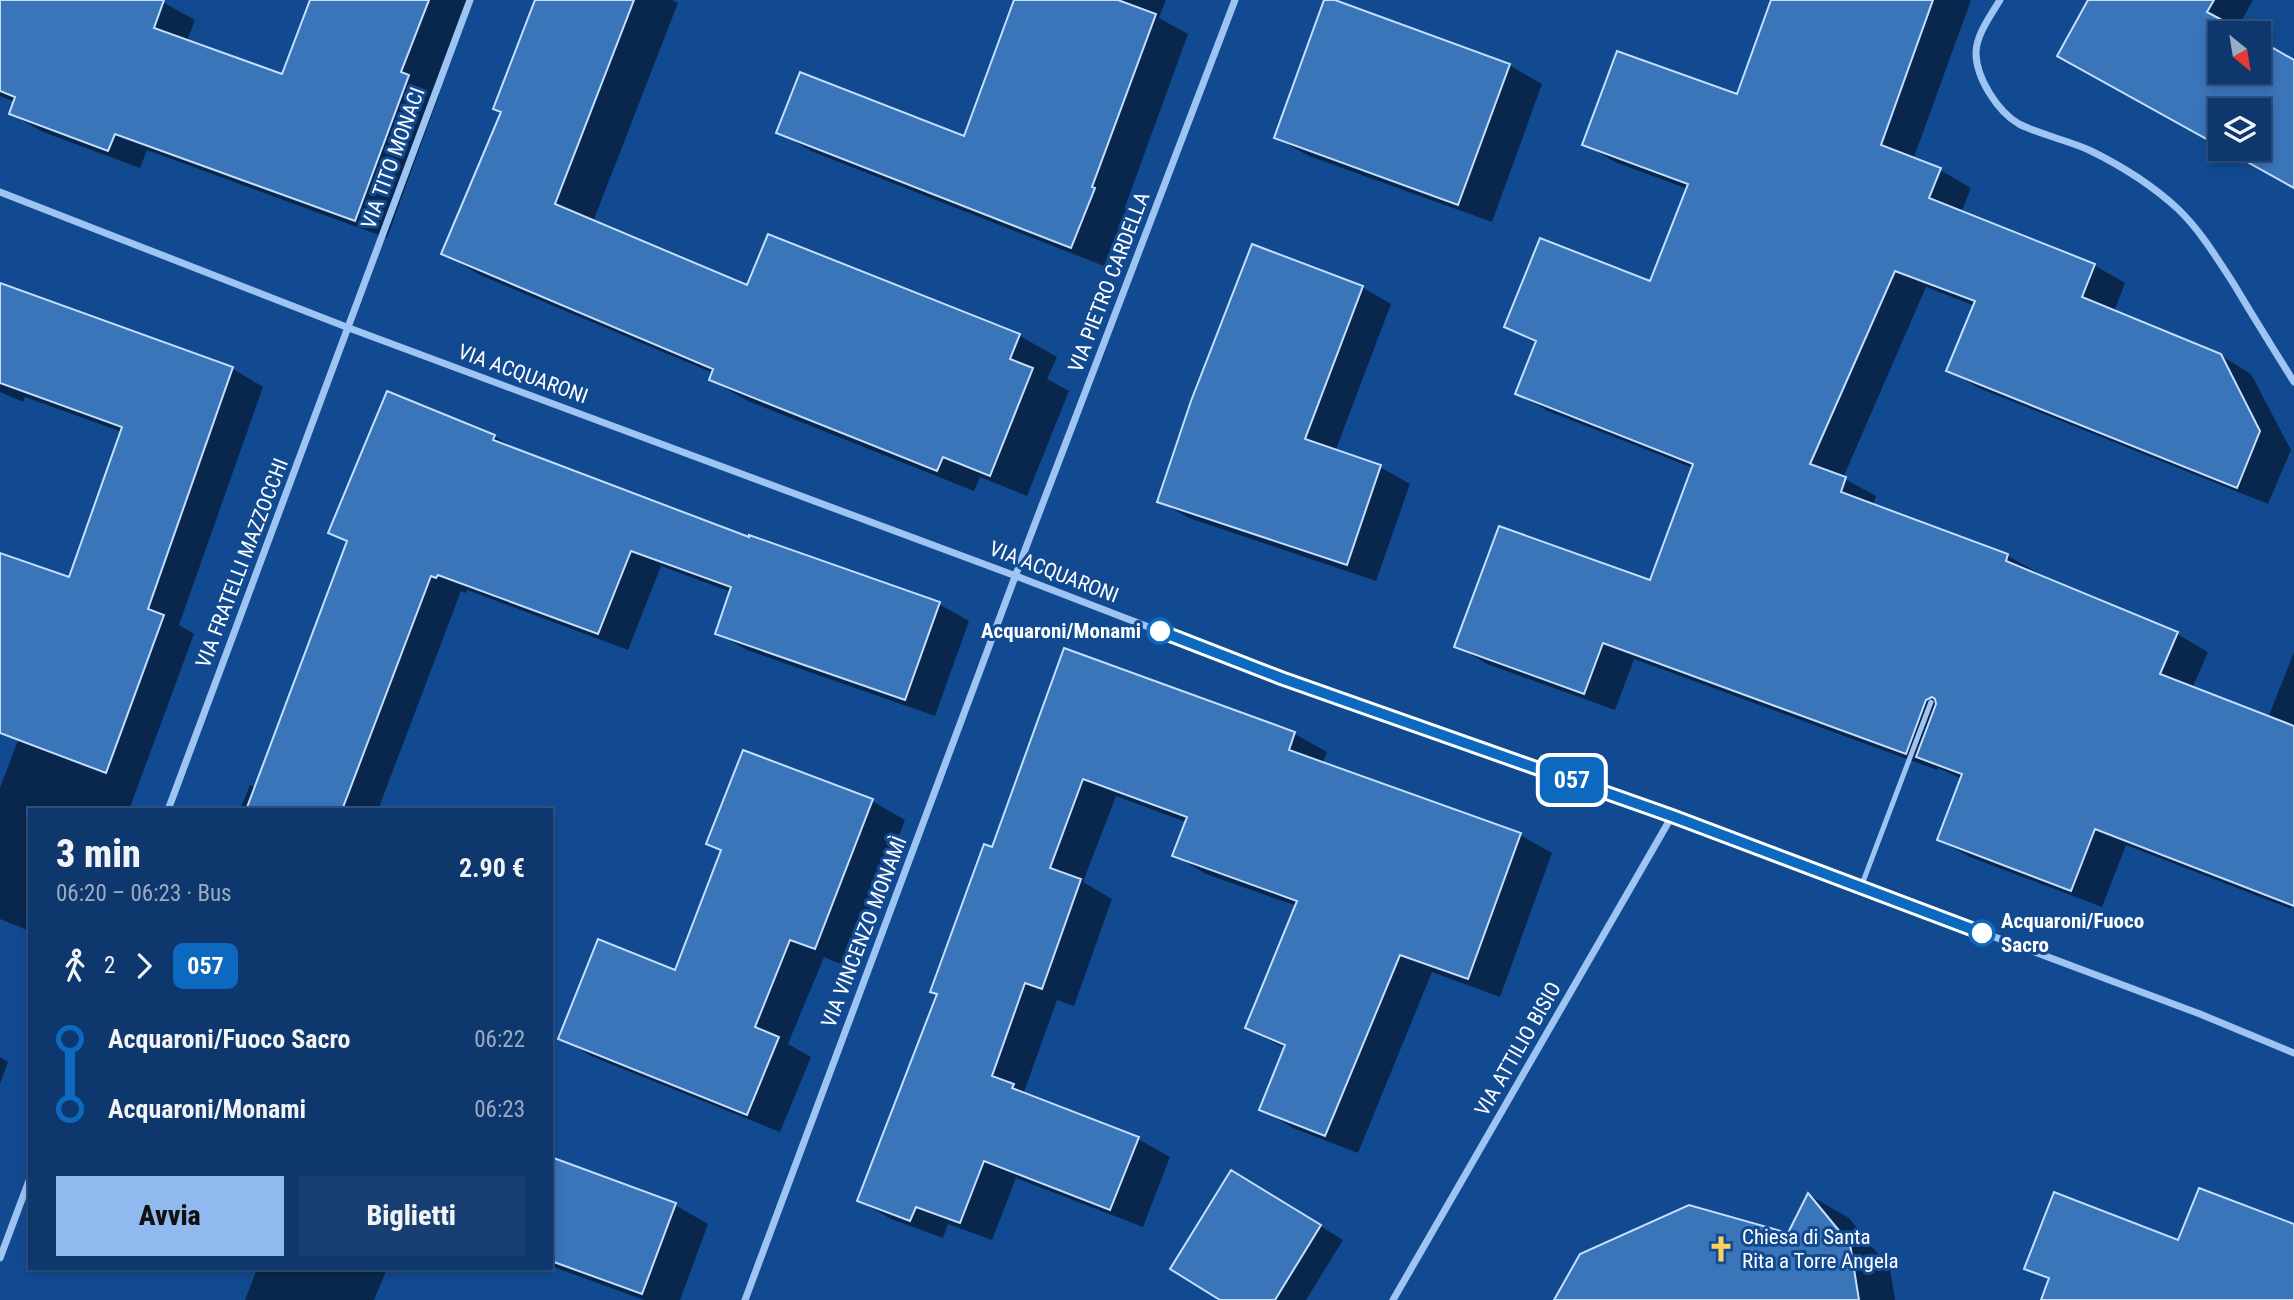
<!DOCTYPE html>
<html lang="it">
<meta charset="utf-8">
<style>
:root{--surface:#0e386d;--page:#173f72;--text:#f1f3f6;--muted:#9bacc2;--line:#2e5280;--accent:#90b9f0}
body{margin:0;font-family:"Roboto Condensed",sans-serif;background:var(--page);color:var(--text);height:100vh;display:flex;flex-direction:column;font-size:26px;white-space:nowrap}
*{box-sizing:border-box;margin:0}
p{font-size:23px;color:var(--muted)}
.icon{flex:none;width:38px;height:38px;fill:none;stroke:currentColor;stroke-width:2;stroke-linecap:round;stroke-linejoin:round}
.map{position:relative;flex:1;overflow:hidden}
.sheet{position:absolute;left:28px;top:808px;width:525px;height:462px;display:flex;flex-direction:column;background:var(--surface);border-radius:0px;box-shadow:0 4px 10px #0003,0 0 0 2px var(--line)}
.sheet>*{flex:none}
.badge{padding:0 14px;border-radius:10px;font-size:24px;line-height:46px}
.needle{width:46px;rotate:150deg}
.fabs{position:absolute;left:2208px;top:21px;display:grid;gap:14px}
.fabs a{display:grid;place-items:center;width:63px;height:63px;border-radius:0px;background:var(--surface);box-shadow:0 4px 10px #0003,0 0 0 2px var(--line);font-size:35px}
.map>.badge{position:absolute;translate:-50% -50%;box-shadow:0 0 0 4px #fff}
.legs{display:flex;align-items:center;gap:10px;height:77px;padding:0 28px;font-size:23px}
.legs p{margin-inline-start:auto}
.summary{display:flex;align-items:center;justify-content:space-between;height:119px;padding:0 28px}
h1{font-size:38px;font-weight:800;line-height:52px}
.cta{display:flex;gap:14px;margin-top:auto;padding:14px 28px}
.cta a{flex:1;height:80px;border-radius:0px;background:var(--accent);color:#111;font-size:28px;font-weight:800;line-height:80px;text-align:center}
.cta a+a{background:var(--page);color:var(--text)}
ul{padding:0 28px;list-style:none}
li{display:flex;align-items:center;gap:24px;height:70px;font-size:26px}
li i{display:grid;place-items:center;width:10px;height:100%;margin:0 9px;background:currentColor}
li i::after{content:'';width:18px;height:18px;margin:-9px;border:5px solid;border-radius:50%;background:var(--surface)}
li p{margin-inline-start:auto}
li:first-child i{background:linear-gradient(#0000 50%,currentColor 0)}
li:last-child i{background:linear-gradient(currentColor 50%,#0000 0)}
.map>svg:first-child{display:block}
.shadow{fill:#0007}
.building{fill:#3a74b9;stroke:#c5dffd;stroke-width:2}
.lines{fill:none;stroke-linecap:round;stroke-linejoin:round}
.service{stroke:#9dc4f2;stroke-width:5}
.minor{stroke:#9dc4f2;stroke-width:7}
.line-1-casing{stroke:#fff;stroke-width:16}
.line-1{stroke:#0c69bf;stroke-width:10}
.stop-1-dot{fill:#fff;stroke:#0c69bf;stroke-width:3.5}
.labels{text-anchor:middle;dominant-baseline:central;stroke-width:6;stroke-linejoin:round;paint-order:stroke}
.street-label{font-size:21px;fill:#fff;stroke:#124a91}
.stop-label{font-size:21px;font-weight:bold;fill:#fff;stroke:#124a91;text-anchor:end}
.poi-label{font-size:21px;fill:#fff;stroke:#124a91;text-anchor:start}
</style>
<div class="map">
<svg width="2294" height="1300" viewBox="0 0 2294 1300">
<rect width="100%" height="100%" fill="#124a91"/>
<!-- shadow -->
<path class="shadow" d="M 0,0 L 159,0 L 195,20 L 187,41 L 283,76 L 312,0 L 467,0 L 433,91 L 439,95 L 387,238 L 147,150 L 140,168 L 43,132 L 11,114 L 15,102 L 0,96 Z
M 537,0 L 672,0 L 678,3 L 593,222 L 748,287 L 769,236 L 1020,336 L 1057,357 L 1047,379 L 1069,391 L 1027,496 L 980,477 L 974,491 L 748,401 L 711,380 L 713,373 L 480,275 L 443,253 L 502,112 Z
M 1016,0 L 1166,0 L 1159,18 L 1188,34 L 1125,207 L 1127,208 L 1104,266 L 811,151 L 779,132 L 965,139 Z
M 1326,0 L 1509,65 L 1542,84 L 1492,222 L 1309,156 L 1276,138 Z
M 1773,0 L 1971,0 L 1913,160 L 1940,170 L 1971,188 L 1961,213 L 2094,265 L 2125,283 L 2114,312 L 2220,355 L 2251,374 L 2291,450 L 2268,504 L 1979,388 L 1949,371 L 1975,306 L 1926,287 L 1843,478 L 1876,496 L 1873,506 L 2008,556 L 2038,573 L 2037,576 L 2177,634 L 2208,652 L 2192,689 L 2268,718 L 2294,652 L 2294,900 L 2291,909 L 2126,845 L 2102,907 L 1970,857 L 1939,840 L 1962,779 L 1938,768 L 1937,770 L 1634,659 L 1615,710 L 1487,664 L 1457,646 L 1651,582 L 1693,468 L 1548,411 L 1518,394 L 1537,344 L 1506,327 L 1651,283 L 1688,189 L 1615,162 L 1584,144 L 1738,96 Z
M 2090,0 L 2253,0 L 2236,31 L 2241,33 L 2221,33 L 2221,72 L 2259,72 L 2294,63 L 2294,187 L 2226,149 L 2259,149 L 2259,110 L 2221,110 Z
M 0,285 L 233,369 L 263,387 L 179,625 L 194,634 L 129,810 L 30,810 L 30,931 L 0,919 L 0,788 L 56,639 L 0,638 L 0,555 L 70,579 L 122,432 L 25,397 L 23,402 L 0,392 Z
M 1362,287 L 1391,304 L 1335,452 L 1380,467 L 1410,484 L 1376,581 L 1189,518 L 1159,501 Z
M 494,436 L 525,454 L 750,539 L 939,604 L 969,621 L 935,716 L 747,650 L 717,633 L 731,592 L 661,566 L 628,650 L 467,590 L 466,593 L 461,591 L 378,810 L 240,810 L 250,785 L 257,788 L 348,543 L 330,532 Z
M 1065,651 L 1295,734 L 1327,752 L 1322,764 L 1520,835 L 1552,853 L 1500,997 L 1432,972 L 1358,1153 L 1293,1128 L 1261,1109 L 1286,1049 L 1247,1028 L 1297,906 L 1206,874 L 1174,855 L 1186,822 L 1116,796 L 1083,882 L 1112,899 L 1074,1006 L 1057,1000 L 1024,1092 L 1037,1099 L 1138,1139 L 1170,1157 L 1143,1227 L 1016,1178 L 992,1240 L 948,1224 L 943,1238 L 891,1219 L 859,1201 L 993,849 Z
M 872,801 L 905,820 L 848,967 L 824,957 L 788,1044 L 811,1057 L 780,1132 L 593,1057 L 560,1038 L 676,972 L 722,851 L 709,843 Z
M 0,1057 L 8,1062 L 0,1084 Z
M 551,1159 L 675,1205 L 708,1224 L 680,1300 L 644,1300 L 551,1266 Z
M 1255,1185 L 1343,1240 L 1306,1300 L 1223,1300 Z
M 1809,1195 L 1849,1218 L 1890,1269 L 1895,1300 L 1556,1300 L 1789,1235 Z
M 257,1269 L 387,1269 L 374,1300 L 245,1300 Z"/>
<!-- building -->
<path class="building" d="M 0,0 L 164,0 L 154,28 L 282,74 L 310,0 L 429,0 L 401,72 L 409,75 L 355,221 L 115,134 L 108,151 L 9,114 L 15,97 L 0,91 Z
M 535,0 L 634,0 L 555,204 L 747,285 L 768,234 L 1020,334 L 1010,359 L 1033,368 L 990,476 L 943,457 L 937,471 L 709,380 L 713,369 L 441,254 L 501,112 L 493,109 Z
M 1014,0 L 1118,0 L 1156,14 L 1092,187 L 1095,188 L 1071,248 L 776,133 L 800,72 L 964,136 Z
M 1324,0 L 1335,0 L 1510,64 L 1458,205 L 1274,138 Z
M 1771,0 L 1933,0 L 1881,145 L 1941,168 L 1929,198 L 2095,264 L 2082,297 L 2221,354 L 2260,431 L 2237,488 L 1946,371 L 1975,301 L 1895,271 L 1810,464 L 1846,477 L 1841,492 L 2008,554 L 2006,561 L 2178,632 L 2160,674 L 2294,726 L 2294,906 L 2095,829 L 2071,891 L 1937,840 L 1962,774 L 1916,757 L 1936,704 L 1935,699 L 1932,697 L 1926,700 L 1906,754 L 1603,643 L 1584,694 L 1454,647 L 1499,526 L 1650,580 L 1693,464 L 1515,394 L 1536,341 L 1504,327 L 1540,238 L 1650,281 L 1688,184 L 1582,145 L 1617,51 L 1737,94 Z
M 2088,0 L 2214,0 L 2207,12 L 2246,33 L 2221,33 L 2221,72 L 2259,72 L 2259,40 L 2294,60 L 2294,188 L 2224,149 L 2259,149 L 2259,110 L 2221,110 L 2221,147 L 2057,56 Z
M 1252,244 L 1363,286 L 1305,439 L 1381,465 L 1347,565 L 1157,502 L 1191,401 Z
M 0,283 L 233,367 L 148,609 L 164,615 L 106,773 L 0,733 L 0,553 L 69,577 L 122,427 L 0,383 Z
M 387,391 L 495,435 L 493,440 L 749,537 L 749,535 L 940,602 L 905,700 L 715,634 L 731,587 L 631,551 L 598,634 L 438,575 L 436,578 L 431,576 L 342,810 L 246,810 L 347,541 L 328,533 Z
M 1064,648 L 1295,732 L 1289,750 L 1521,833 L 1468,979 L 1400,955 L 1325,1136 L 1259,1110 L 1285,1045 L 1245,1028 L 1297,901 L 1172,856 L 1187,817 L 1083,779 L 1050,868 L 1081,879 L 1042,989 L 1025,983 L 992,1076 L 1014,1084 L 1012,1088 L 1139,1137 L 1110,1210 L 984,1161 L 960,1223 L 916,1207 L 910,1221 L 857,1201 L 937,994 L 930,992 L 984,844 L 992,847 Z
M 743,750 L 873,799 L 815,949 L 790,940 L 755,1027 L 779,1037 L 747,1115 L 558,1039 L 598,939 L 675,970 L 721,850 L 706,844 Z
M 551,1157 L 676,1203 L 642,1294 L 551,1261 Z
M 1231,1170 L 1321,1225 L 1275,1300 L 1220,1300 L 1170,1269 Z
M 2199,1188 L 2294,1224 L 2294,1300 L 2041,1300 L 2049,1278 L 2024,1269 L 2054,1192 L 2178,1240 Z
M 1808,1193 L 1850,1244 L 1859,1300 L 1554,1300 L 1580,1254 L 1689,1205 L 1788,1233 Z"/>
<g class="lines">
<!-- service -->
<path class="service" d="M 1861,887 L 1931,702"/>
<!-- minor -->
<path class="minor" d="M 2000,0 C 1991,15 1976,35 1976,53 C 1976,78 1998,112 2019,124 C 2041,135 2067,140 2089,150 C 2122,166 2151,184 2178,209 C 2201,231 2218,260 2235,286 C 2254,318 2274,350 2294,382
M 0,192 L 349,328 L 1016,576 L 1281,678 L 1672,816 L 2200,1014 L 2294,1053
M 168,810 L 470,0
M 0,1258 L 30,1178
M 745,1300 L 1028,542 L 1235,0
M 1393,1300 L 1672,816"/>
</g>
<g class="lines">
<!-- line-1 casing -->
<g class="line-1-casing">
<path id="line-1" d="M 1160,631 L 1281,678 L 1672,816 L 1982,933"/>
</g>
<!-- line-1 -->
<use href="#line-1" class="line-1"/>
</g>
<!-- icons -->
<defs>
<g id="church-bare" transform="scale(2.1)"><path d="M-1.2-6h2.4v3.5h3.3v2.4h-3.3V6h-2.4V-.1h-3.3v-2.4h3.3Z" fill="#ffcf5f" stroke="#124a91" stroke-width="2.5" paint-order="stroke"/></g>
</defs>
<g fill-rule="evenodd">
<use href="#church-bare" x="1721" y="1249"/>
</g>
<!-- markers -->
<g class="stop-1-dot">
<circle cx="1160" cy="631" r="12"/>
<circle cx="1982" cy="933" r="12"/>
</g>
<g class="labels">
<!-- street labels -->
<g class="street-label">
<text transform="translate(393 158) rotate(-70)">VIA TITO MONACI</text>
<text transform="translate(1109 282) rotate(-69)">VIA PIETRO CARDELLA</text>
<text transform="translate(523 374) rotate(20)">VIA ACQUARONI</text>
<text transform="translate(242 563) rotate(-69)">VIA FRATELLI MAZZOCCHI</text>
<text transform="translate(1054 572) rotate(21)">VIA ACQUARONI</text>
<text transform="translate(864 932) rotate(-69)">VIA VINCENZO MONAMÌ</text>
<text transform="translate(1518 1049) rotate(-60)">VIA ATTILIO BISIO</text>
</g>
<!-- stop labels -->
<g class="stop-label">
<text x="1141" y="631">Acquaroni/Monami</text>
<text x="2001" y="921" text-anchor="start">Acquaroni/Fuoco<tspan x="2001" dy="24">Sacro</tspan></text>
</g>
<!-- poi labels -->
<g class="poi-label">
<text x="1742" y="1237">Chiesa di Santa<tspan x="1742" dy="24">Rita a Torre Angela</tspan></text>
</g>
</g>
</svg>
<div class="fabs">
<a><svg class="needle" viewBox="-14 -14 28 28"><path d="M0-13l5 13h-10z" fill="#e53935"/><path d="M0 13l5-13h-10z" fill="#9bacc2"/></svg></a>
<a><svg class="icon" aria-label="layers" viewBox="0 0 24 24"><path d="M12 4l9 5-9 5-9-5zM3 14l9 5 9-5"/></svg></a>
</div>
<b class="badge" style="left:1572px;top:780px;background:#0c69bf;color:#fff">057</b>
<section class="sheet">
<div class="summary"><div><h1>3 min</h1><p>06:20 – 06:23 · Bus</p></div><b>2.90 €</b></div>
<div class="legs"><svg class="icon" aria-label="walk" viewBox="0 0 24 24"><circle cx="13" cy="4" r="2"/><path d="M13 8l-2 6 4 7M11 14l-3 7M7 12l3-4h3l4 4"/></svg>2<svg class="icon" aria-label="forward" viewBox="0 0 24 24"><path d="M9 5l7 7-7 7"/></svg><b class="badge" style="background:#0c69bf;color:#fff">057</b></div>
<ul>
<li><i style="color:#0c69bf"></i><b>Acquaroni/Fuoco Sacro</b><p>06:22</p></li>
<li><i style="color:#0c69bf"></i><b>Acquaroni/Monami</b><p>06:23</p></li>
</ul>
<div class="cta"><a>Avvia</a><a>Biglietti</a></div>
</section>
</div>
